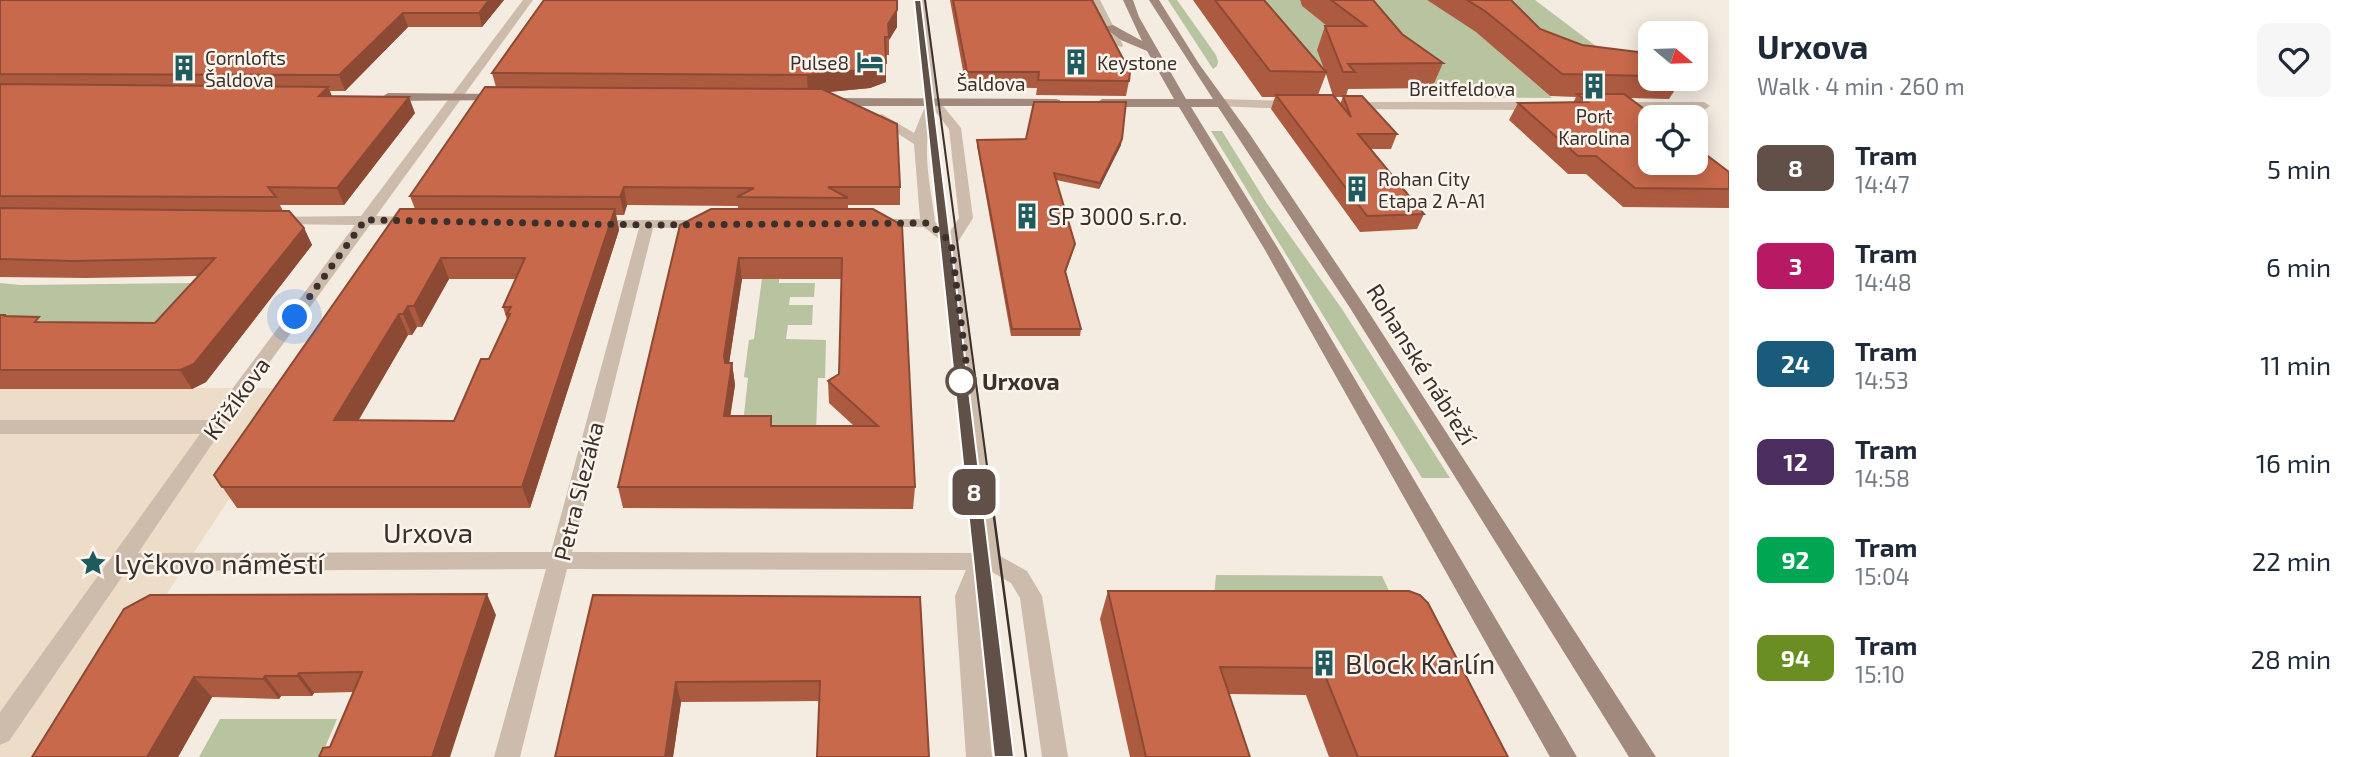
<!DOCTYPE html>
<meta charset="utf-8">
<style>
:root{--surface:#fff;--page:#f6f6f7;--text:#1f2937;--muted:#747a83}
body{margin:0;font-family:"Exo 2",sans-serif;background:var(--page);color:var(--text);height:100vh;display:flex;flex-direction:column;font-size:26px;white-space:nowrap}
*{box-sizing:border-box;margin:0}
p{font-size:23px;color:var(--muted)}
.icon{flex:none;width:38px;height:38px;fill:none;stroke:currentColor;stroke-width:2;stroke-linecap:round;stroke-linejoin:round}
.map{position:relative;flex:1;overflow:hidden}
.panel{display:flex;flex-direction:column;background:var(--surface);width:630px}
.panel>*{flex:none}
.badge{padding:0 14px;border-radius:10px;font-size:24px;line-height:46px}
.needle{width:46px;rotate:109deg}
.controls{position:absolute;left:1638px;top:21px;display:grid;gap:14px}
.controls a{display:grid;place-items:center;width:70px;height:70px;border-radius:14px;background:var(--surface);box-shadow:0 4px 18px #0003;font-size:35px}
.you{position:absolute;width:35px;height:35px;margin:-18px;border:5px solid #fff;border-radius:50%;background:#1a73e8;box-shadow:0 0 0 10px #1a73e833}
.map>.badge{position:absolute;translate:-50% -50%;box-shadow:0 0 0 4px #fff}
.round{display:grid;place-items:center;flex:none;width:74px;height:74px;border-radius:14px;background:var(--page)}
.overview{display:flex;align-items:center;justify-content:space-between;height:119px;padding:0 28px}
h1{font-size:33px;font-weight:700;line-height:52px}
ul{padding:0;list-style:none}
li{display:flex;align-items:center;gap:21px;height:98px;padding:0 28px}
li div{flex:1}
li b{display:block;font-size:26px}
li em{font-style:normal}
li .badge{min-width:77px;font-weight:700;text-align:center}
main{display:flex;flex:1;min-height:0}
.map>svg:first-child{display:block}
.green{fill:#b8c4a0}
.plaza{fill:#ecdcc8}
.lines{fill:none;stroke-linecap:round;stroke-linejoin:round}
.street{fill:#cdbbac;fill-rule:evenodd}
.secondary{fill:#a18a7d;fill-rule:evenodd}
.tram-far1{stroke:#3b302b;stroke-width:2}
.tram{stroke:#3b302b;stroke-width:2.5}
.wall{fill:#ac5a40;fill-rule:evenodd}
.shaded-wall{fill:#8c4a34}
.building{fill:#c8694b;stroke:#8c4a34;stroke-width:2;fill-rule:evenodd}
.line{fill:#605047;stroke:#fff;stroke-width:2}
.walk{stroke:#3b302b;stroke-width:7;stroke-dasharray:0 12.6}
.stop-dot{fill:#fff;stroke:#605047;stroke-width:3.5}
.labels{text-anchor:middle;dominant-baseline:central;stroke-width:5;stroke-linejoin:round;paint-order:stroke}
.far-poi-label{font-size:19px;fill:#3b302b;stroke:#fbf5ee;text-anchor:start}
.far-street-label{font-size:19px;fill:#3b302b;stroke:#fbf5ee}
.poi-label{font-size:23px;fill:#3b302b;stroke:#fbf5ee;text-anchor:start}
.street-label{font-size:23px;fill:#3b302b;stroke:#fbf5ee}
.stop-label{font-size:23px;font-weight:bold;fill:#3b302b;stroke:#fbf5ee;text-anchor:start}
.near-street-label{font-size:28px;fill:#3b302b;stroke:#fbf5ee}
.near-poi-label{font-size:28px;fill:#3b302b;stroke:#fbf5ee;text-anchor:start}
</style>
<main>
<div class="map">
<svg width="1729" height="757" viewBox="0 0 1729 757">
<rect width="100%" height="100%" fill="#f4ebe1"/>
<!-- green -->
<path class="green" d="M 1168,0 L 1177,0 L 1216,55 L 1218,61 L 1217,66 L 1213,69 Z
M 1253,0 L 1300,0 L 1302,6 L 1368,58 L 1320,74 Z
M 1346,0 L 1427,0 L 1499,46 L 1498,51 L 1552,98 L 1457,97 L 1447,88 C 1407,88 1369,29 1346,0 Z
M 1468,0 L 1535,0 L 1633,74 Z
M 1211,131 L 1222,131 L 1266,202 L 1342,309 L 1450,478 L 1422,478 Z
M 762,278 L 779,279 L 779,283 L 815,283 L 814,297 L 790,297 L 789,305 L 813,305 L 812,325 L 788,325 L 786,339 L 826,340 L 825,378 L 818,378 L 816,432 L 742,432 L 748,378 L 744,377 L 749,340 L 754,339 Z
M 0,283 L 20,285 L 194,283 L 150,331 L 0,322 Z
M 1216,575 L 1382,576 L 1392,597 L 1214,597 Z
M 220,719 L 337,719 L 321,757 L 199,757 Z"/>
<!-- plaza -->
<path class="plaza" d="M 0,388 L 302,388 L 143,630 L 67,757 L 0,757 Z"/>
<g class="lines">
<!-- street -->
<path class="street" d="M 523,0 L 533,0 L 376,216 L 414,217 L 419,218 L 419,224 L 370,225 L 242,400 L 138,553 L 551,552 L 639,228 L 591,227 L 591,221 L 596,220 L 704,220 L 711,224 L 704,228 L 653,228 L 572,552 L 978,553 L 944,243 L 924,227 L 876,227 L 869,223 L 876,219 L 920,219 L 914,144 L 872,117 L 882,114 L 914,133 L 927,102 L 916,0 L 926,0 L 939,101 L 961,128 L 973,218 L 958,242 L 1000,556 L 1027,571 L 1042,596 L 1068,757 L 1042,757 L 1020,598 L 1011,583 L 992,572 L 981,583 L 977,596 L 992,757 L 966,757 L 955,596 L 966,570 L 567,569 L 520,757 L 494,757 L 546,569 L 126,571 L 9,741 L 0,745 L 0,712 L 200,434 L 0,434 L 0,420 L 209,420 L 355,225 L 274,224 L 267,220 L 269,217 L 361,216 ZM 935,111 L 949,129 L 959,218 L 949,233 L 935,222 C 931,186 919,144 935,111 Z
M 1090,0 L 1100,0 L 1123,45 L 1122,47 L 1113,45 Z
M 1221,99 L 1294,101 L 1300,105 L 1294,109 L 1217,106 L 1217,100 Z
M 1347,102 L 1539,102 L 1545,106 L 1539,110 L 1343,109 L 1343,103 Z
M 1616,102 L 1704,102 L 1710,106 L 1704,110 L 1612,109 L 1612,103 Z"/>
<!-- secondary -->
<path class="secondary" d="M 1123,0 L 1133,0 L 1139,17 L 1186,99 L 1213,99 L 1149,0 L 1159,0 L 1199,64 L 1249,133 L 1366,308 L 1656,757 L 1629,757 L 1350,308 L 1218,107 L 1191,107 L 1279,250 L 1577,757 L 1550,757 L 1265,250 L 1179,107 L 1102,107 L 1096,103 L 1102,99 L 1174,99 L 1147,51 L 1121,40 L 1104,27 L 1113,25 L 1142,41 Z
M 500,94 L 504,96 L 504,100 L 388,101 L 382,97 L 388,93 Z
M 1056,99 L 1060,100 L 1060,106 L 829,106 L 823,102 L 829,98 Z"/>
<!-- tram-far1 -->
<path class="tram-far1" d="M 925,0 L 991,496
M 938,174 L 974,496"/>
<!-- tram -->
<path class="tram" d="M 974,494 L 1004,757
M 991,494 L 1026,757"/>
</g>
<!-- wall -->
<path class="wall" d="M 0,0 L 504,0 L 482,27 L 408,27 L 345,91 L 330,91 L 332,96 L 415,113 L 344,205 L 280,205 L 283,211 L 304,228 L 312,245 L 206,382 L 192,389 L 0,389 L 0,315 L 42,322 L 155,323 L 198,276 L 86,278 L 0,277 Z
M 950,0 L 1092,0 L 1129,81 L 1126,96 L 1036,95 L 1037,88 L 966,87 Z
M 1193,0 L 1264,0 L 1324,69 L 1317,50 L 1325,26 L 1327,26 L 1302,6 L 1300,0 L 1373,0 L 1402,34 L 1443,63 L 1432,88 L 1348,89 L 1346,96 L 1397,134 L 1391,149 L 1370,149 L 1424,214 L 1417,229 L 1360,232 L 1271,109 L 1275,97 L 1262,97 ZM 1326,74 L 1333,96 L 1318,95 ZM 1334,97 L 1343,97 L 1340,104 Z
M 1427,0 L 1511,0 L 1540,29 L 1582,45 L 1650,56 L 1650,79 L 1682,79 L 1669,99 L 1629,98 L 1729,172 L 1729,208 L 1623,207 L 1586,174 L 1568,174 L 1509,120 L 1518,103 L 1573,103 L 1576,97 L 1550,96 L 1476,32 Z
M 897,10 L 897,27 L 889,40 L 889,55 L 886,55 L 886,82 L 870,88 L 828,92 L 900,187 L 900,205 L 848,205 L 848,209 L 915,487 L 913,509 L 623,508 L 618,487 L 738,209 L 738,206 L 627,205 L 624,215 L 616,215 L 619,230 L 530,508 L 237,508 L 214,475 L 415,209 L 410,196 L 496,87 L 492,73 ZM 449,279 L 516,279 L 503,307 L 507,320 L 489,359 L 454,421 L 358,420 L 408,335 L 412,335 L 417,327 L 422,327 ZM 742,279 L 842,279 L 839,374 L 828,381 L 829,403 L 854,426 L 772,426 L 730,416 L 735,385 L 732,363 L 729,363 Z
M 977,140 L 1121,145 L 1099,189 L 1056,180 L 1073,251 L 1066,272 L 1081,329 L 1080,336 L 1011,336 L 977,146 Z
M 1108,591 L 1409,591 L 1508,757 L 1329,757 L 1306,695 L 1229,694 L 1250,757 L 1130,757 L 1100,619 Z
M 593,595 L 920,597 L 819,701 L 681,702 L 673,757 L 555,757 Z
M 124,609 L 496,615 L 330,747 L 354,692 L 314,693 L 312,696 L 281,696 L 279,699 L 212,697 L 178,757 L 32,757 Z"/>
<!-- shaded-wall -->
<path class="shaded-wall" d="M 489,0 L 504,0 L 482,27 L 479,13 Z
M 897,10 L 897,27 L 889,40 L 888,24 Z
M 403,13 L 408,27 L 345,91 L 339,75 Z
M 886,63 L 886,82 L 870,88 L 808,94 L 807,75 Z
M 328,87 L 334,102 L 319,96 Z
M 409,97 L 415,113 L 344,205 L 337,188 Z
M 1122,139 L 1121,145 L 1099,189 L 1100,183 Z
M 624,187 L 627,205 L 624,215 L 620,197 Z
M 615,209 L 619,230 L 530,508 L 522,487 Z
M 304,228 L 312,245 L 206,382 L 192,389 L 180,370 Z
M 441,258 L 449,279 L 422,327 L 414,306 Z
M 739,258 L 742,279 L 727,377 L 724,356 Z
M 408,306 L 417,327 L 412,335 L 403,314 Z
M 399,314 L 408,335 L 346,442 L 334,420 Z
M 732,363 L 735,385 L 727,438 L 724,416 Z
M 487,594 L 496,615 L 450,757 L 432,757 Z
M 299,673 L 314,693 L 312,696 L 297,676 Z
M 265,676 L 281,696 L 279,699 L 263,679 Z
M 194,677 L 212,697 L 178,757 L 147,757 Z
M 676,682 L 681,702 L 673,757 L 665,757 Z"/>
<!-- building -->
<path class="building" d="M 0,0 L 489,0 L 479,13 L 403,13 L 339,75 L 0,74 Z
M 544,0 L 897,0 L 897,10 L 888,24 L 889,37 L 885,37 L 886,63 L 871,69 L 807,75 L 492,73 Z
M 953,0 L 1092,0 L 1130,72 L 1129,81 L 1038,80 L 1039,72 L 967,72 Z
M 1215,0 L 1264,0 L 1326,72 L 1270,71 Z
M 1331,0 L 1373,0 L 1402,34 L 1443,63 L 1348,64 L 1355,72 L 1343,72 L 1325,26 L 1366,26 Z
M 1467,0 L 1511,0 L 1540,29 L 1582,45 L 1646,53 L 1650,56 L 1650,76 L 1562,74 L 1485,11 Z
M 0,84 L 328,87 L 319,96 L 409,97 L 337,188 L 268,187 L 276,197 L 0,196 Z
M 485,87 L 822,89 L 897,124 L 900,187 L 828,187 L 848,198 L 737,197 L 754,188 L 624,187 L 620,197 L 410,196 Z
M 1577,94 L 1624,94 L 1655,117 L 1650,117 L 1650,163 L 1696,163 L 1696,147 L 1729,172 L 1729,189 L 1635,188 L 1596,156 L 1578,156 L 1518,103 L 1588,102 Z
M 1276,95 L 1333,95 L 1351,117 L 1343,96 L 1362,96 L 1397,134 L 1358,134 L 1424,214 L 1367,216 Z
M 1034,102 L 1126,102 L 1122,139 L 1100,183 L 1054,173 L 1075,244 L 1065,271 L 1081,329 L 1012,329 L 977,140 L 1026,139 Z
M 0,208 L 289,211 L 304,228 L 194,364 L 180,370 L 0,370 L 0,315 L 6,315 L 4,316 L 39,317 L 35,322 L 155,323 L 215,258 L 74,261 L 0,259 Z
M 400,209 L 615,209 L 522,487 L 222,487 L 214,475 ZM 441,258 L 525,258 L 503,307 L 511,307 L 507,314 L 510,314 L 489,359 L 481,359 L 454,421 L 334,420 L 399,314 L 403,314 L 408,306 L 414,306 Z
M 711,209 L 873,209 L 902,225 L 915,487 L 618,487 L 680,225 ZM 739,258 L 842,258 L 839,374 L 828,381 L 878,426 L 771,426 L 771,416 L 724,416 L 732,363 L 725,363 L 724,356 Z
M 1108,591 L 1409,591 L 1420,595 L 1428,603 L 1508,757 L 1358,757 L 1322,668 L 1220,667 L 1250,757 L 1146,757 Z
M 487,594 L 432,757 L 319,757 L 323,748 L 330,747 L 362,672 L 299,673 L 297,676 L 265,676 L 263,679 L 194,677 L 147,757 L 32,757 L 124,609 L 150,595 Z
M 593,595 L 920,597 L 929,757 L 817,757 L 820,681 L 676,682 L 665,757 L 555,757 Z"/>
<!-- line -->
<path class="line" d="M 914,0 L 921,0 L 1014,757 L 994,757 Z"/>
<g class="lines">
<!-- walk -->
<path class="walk" d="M 295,317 L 365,220 L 647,225 L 928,223 L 951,242 L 967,369 L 961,381"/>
</g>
<!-- icons -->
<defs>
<g id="hotel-bare" transform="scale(2.1)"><path d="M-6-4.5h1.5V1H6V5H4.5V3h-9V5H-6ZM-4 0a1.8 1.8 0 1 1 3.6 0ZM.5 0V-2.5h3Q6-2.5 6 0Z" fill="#1f5a5e" stroke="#fbf5ee" stroke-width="2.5" paint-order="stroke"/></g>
<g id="building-bare" transform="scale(2.1)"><path d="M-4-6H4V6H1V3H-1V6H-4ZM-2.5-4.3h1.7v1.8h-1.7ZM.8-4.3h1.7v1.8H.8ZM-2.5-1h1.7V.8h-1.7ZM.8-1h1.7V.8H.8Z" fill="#1f5a5e" stroke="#fbf5ee" stroke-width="2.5" paint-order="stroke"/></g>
<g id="sight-bare" transform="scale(2.1)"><path d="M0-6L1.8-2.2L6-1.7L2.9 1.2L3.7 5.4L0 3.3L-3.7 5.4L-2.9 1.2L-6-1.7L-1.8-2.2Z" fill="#1f5a5e" stroke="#fbf5ee" stroke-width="2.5" paint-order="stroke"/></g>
</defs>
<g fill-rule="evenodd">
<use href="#hotel-bare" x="870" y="62"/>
<use href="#building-bare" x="1076" y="62"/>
<use href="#building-bare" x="184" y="68"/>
<use href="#building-bare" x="1594" y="86"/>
<use href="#building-bare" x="1357" y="189"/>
<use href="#building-bare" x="1027" y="216"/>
<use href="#sight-bare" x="93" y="563"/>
<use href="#building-bare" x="1324" y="663"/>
</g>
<!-- markers -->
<circle class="stop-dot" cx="961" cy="381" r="14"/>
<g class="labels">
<!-- far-poi labels -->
<g class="far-poi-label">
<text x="205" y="57">Cornlofts<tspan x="205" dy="22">Šaldova</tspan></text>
<text x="849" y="62" text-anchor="end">Pulse8</text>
<text x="1097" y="62">Keystone</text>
<text x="1594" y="115" text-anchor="middle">Port<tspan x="1594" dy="22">Karolina</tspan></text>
<text x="1378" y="178">Rohan City<tspan x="1378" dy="22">Etapa 2 A-A1</tspan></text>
</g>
<!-- far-street labels -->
<g class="far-street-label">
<text x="991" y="83">Šaldova</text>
<text x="1462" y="88">Breitfeldova</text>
</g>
<!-- poi labels -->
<g class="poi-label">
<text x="1048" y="216">SP 3000 s.r.o.</text>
</g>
<!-- street labels -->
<g class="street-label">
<text transform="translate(1422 364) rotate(58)">Rohanské nábřeží</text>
<text transform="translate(236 398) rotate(-54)">Křižíkova</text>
<text transform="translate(578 491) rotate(-76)">Petra Slezáka</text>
</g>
<!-- stop labels -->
<g class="stop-label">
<text x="982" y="381">Urxova</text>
</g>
<!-- near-street labels -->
<g class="near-street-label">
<text x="428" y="532">Urxova</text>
</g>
<!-- near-poi labels -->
<g class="near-poi-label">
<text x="114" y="563">Lyčkovo náměstí</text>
<text x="1345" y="663">Block Karlín</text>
</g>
</g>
</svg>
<div class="controls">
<a><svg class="needle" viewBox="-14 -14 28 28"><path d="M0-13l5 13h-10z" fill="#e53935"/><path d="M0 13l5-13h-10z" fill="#747a83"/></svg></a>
<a><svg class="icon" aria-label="locate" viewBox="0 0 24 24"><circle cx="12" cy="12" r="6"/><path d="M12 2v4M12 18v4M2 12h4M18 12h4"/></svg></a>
</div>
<div class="you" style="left:295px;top:317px"></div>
<b class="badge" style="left:974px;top:492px;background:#605047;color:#fff">8</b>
</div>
<section class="panel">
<div class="overview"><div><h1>Urxova</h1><p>Walk · 4 min · 260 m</p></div><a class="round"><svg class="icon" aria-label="heart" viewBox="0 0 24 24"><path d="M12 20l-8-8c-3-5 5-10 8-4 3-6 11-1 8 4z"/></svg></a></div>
<ul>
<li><span class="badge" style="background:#605047;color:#fff">8</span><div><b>Tram</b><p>14:47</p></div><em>5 min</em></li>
<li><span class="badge" style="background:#b71965;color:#fff">3</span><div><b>Tram</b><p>14:48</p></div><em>6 min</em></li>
<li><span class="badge" style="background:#1a5a7b;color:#fff">24</span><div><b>Tram</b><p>14:53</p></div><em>11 min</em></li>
<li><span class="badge" style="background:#4c2d5f;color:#fff">12</span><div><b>Tram</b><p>14:58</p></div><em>16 min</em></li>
<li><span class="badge" style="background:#00a651;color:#fff">92</span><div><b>Tram</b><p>15:04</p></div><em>22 min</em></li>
<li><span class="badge" style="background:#6b8e23;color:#fff">94</span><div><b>Tram</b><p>15:10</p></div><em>28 min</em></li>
</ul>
</section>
</main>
